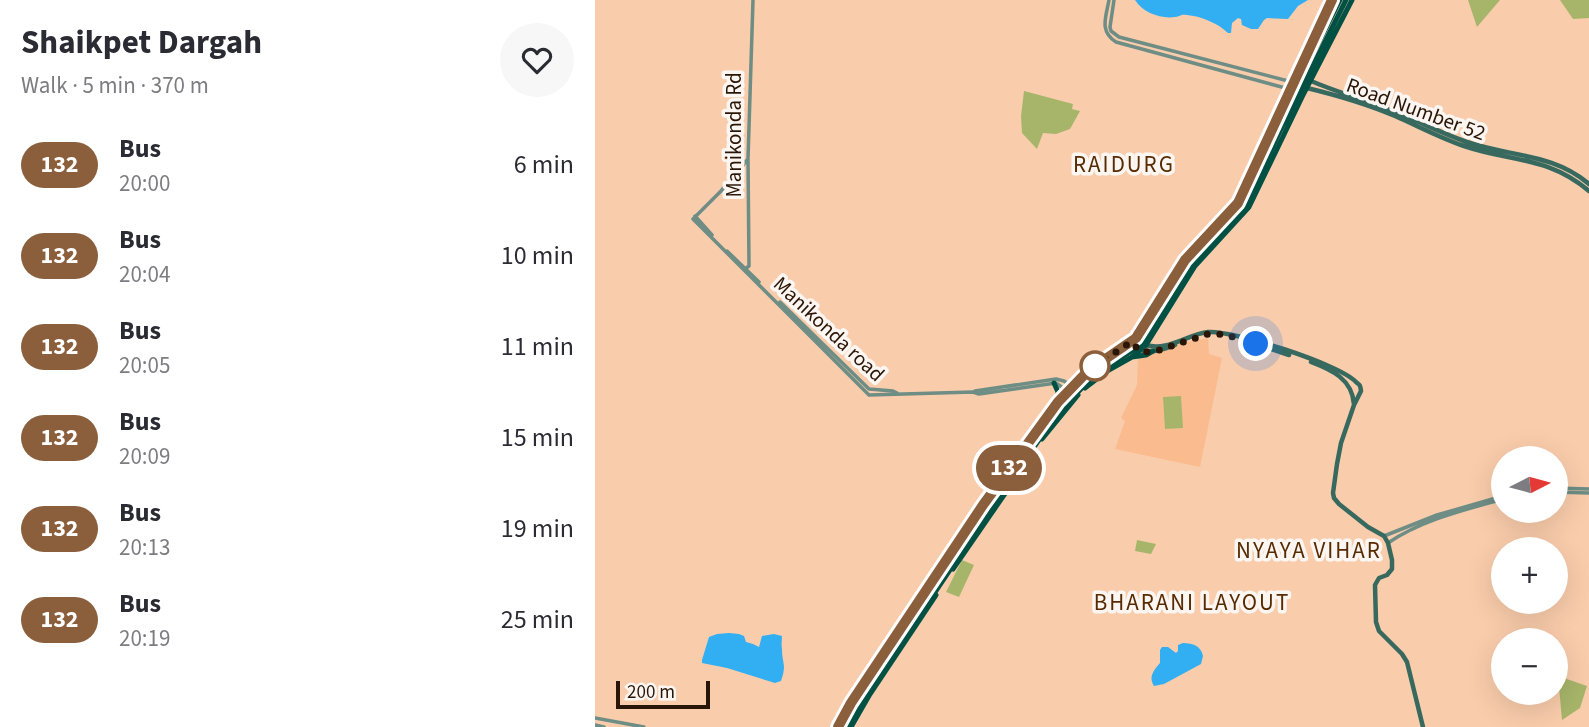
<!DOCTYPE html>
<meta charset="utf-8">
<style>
:root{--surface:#fff;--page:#f7f7f7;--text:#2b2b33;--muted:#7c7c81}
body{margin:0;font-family:"Source Sans 3",sans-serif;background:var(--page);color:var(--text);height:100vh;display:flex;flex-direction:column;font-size:26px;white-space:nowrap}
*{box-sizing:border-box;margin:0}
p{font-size:23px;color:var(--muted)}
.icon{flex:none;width:38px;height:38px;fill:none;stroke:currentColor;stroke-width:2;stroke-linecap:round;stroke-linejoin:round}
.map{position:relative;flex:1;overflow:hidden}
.side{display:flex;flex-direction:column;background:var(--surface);width:595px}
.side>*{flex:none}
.badge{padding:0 14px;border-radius:23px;font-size:24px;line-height:46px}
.needle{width:46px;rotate:84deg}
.controls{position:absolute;left:896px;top:446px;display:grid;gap:14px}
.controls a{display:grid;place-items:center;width:77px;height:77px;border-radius:50%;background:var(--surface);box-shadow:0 7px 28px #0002;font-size:35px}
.scale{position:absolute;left:21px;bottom:18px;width:94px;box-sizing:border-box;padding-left:7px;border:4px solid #2a1606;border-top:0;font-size:19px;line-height:24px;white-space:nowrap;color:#2a1606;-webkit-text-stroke:5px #fcf6f2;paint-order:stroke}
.you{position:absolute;width:35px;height:35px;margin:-18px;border:5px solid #fff;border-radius:50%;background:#1a73e8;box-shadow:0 0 0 10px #1a73e833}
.map>.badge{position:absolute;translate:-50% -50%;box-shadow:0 0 0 4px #fff}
.round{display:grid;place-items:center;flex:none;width:74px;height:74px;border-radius:37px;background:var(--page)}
.overview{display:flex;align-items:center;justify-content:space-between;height:119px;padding:0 21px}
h1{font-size:33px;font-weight:700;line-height:52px}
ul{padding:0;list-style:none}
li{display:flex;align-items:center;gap:21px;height:91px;padding:0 21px}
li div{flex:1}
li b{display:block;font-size:26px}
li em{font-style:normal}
li .badge{min-width:77px;font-weight:700;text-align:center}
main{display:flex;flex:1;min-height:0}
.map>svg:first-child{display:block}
.built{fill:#fabc8e}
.green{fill:#a7b56a}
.water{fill:#31aff2}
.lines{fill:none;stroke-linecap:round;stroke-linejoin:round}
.tertiary{stroke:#6d8d85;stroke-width:3.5}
.secondary{stroke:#38695f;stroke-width:4.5}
.primary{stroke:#005044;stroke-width:5}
.primary-bridge{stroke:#005044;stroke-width:5}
.line-casing{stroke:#fff;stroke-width:16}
.line{stroke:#8b5e3c;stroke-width:10}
.walk{stroke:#2a1606;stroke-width:7;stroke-dasharray:0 12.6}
.stop-dot{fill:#fff;stroke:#8b5e3c;stroke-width:3.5}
.labels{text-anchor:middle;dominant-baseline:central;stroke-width:7;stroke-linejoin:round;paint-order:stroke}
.street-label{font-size:21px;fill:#2a1606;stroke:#fcf6f2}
.neighbourhood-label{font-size:23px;letter-spacing:2px;fill:#582b00;stroke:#fcf6f2}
</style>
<main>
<section class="side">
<div class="overview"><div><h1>Shaikpet Dargah</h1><p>Walk · 5 min · 370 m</p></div><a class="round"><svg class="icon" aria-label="heart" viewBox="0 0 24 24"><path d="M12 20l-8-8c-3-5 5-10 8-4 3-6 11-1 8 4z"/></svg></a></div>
<ul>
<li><span class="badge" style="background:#8b5e3c;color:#fff">132</span><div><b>Bus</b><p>20:00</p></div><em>6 min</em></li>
<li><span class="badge" style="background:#8b5e3c;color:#fff">132</span><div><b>Bus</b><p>20:04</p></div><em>10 min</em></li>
<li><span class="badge" style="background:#8b5e3c;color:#fff">132</span><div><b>Bus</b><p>20:05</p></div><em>11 min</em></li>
<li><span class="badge" style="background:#8b5e3c;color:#fff">132</span><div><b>Bus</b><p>20:09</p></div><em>15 min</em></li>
<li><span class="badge" style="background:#8b5e3c;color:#fff">132</span><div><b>Bus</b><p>20:13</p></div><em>19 min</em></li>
<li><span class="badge" style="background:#8b5e3c;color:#fff">132</span><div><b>Bus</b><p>20:19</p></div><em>25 min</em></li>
</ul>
</section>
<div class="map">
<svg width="994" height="727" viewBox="0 0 994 727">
<rect width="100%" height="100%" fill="#f9ccab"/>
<!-- built -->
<path class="built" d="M 613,338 L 614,354 L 627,358 L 605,467 L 520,449 L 530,421 L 526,418 L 542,385 L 543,359 L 587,343 Z"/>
<!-- green -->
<path class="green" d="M 873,0 L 905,0 L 882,27 Z
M 965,0 L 994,0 L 994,18 L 978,19 Z
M 429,91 L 478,104 L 477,109 L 485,111 L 475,129 L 461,134 L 448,133 L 442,149 L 427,133 L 426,116 Z
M 586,396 L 588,428 L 570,429 L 568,397 Z
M 542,540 L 561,544 L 556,554 L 540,551 Z
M 367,560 L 379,565 L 364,597 L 351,592 Z
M 963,676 L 992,686 L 985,708 L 967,720 Z"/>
<!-- water -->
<path class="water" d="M 540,0 L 713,0 L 703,6 L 693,19 L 672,18 L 669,20 L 663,29 L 656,29 L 647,25 L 646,19 L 643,18 L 637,23 L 636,33 L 633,33 C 623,23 605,16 592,15 C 585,14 587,16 580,17 C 566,19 548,13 540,0 Z
M 134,633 L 144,634 L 149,636 L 151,642 L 158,644 L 164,647 L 167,636 L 179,634 L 187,636 C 187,640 186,644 187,649 C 187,664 192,664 186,681 L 180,683 L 132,668 L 107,663 L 107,660 L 114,637 L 122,634 Z
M 588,643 C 598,643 606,646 608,656 L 606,664 L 569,684 L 559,686 C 553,677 559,670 565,663 L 565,650 L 567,647 L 573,647 L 581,653 L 583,651 L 583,645 Z"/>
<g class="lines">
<!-- tertiary -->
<path class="tertiary" d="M 514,0 C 511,17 504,31 521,42 L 694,89
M 519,0 L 515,27 L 516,31 L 524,37 L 697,82
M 153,159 L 126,191 L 98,219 L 274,395 L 378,392 L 384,394 L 461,383 L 468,388 L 468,396
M 100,216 L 117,235
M 132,251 L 164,282
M 150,269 L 154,266 L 153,159 L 158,0
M 185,302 L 274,389 L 298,391 L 302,393
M 380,391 L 461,379 L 469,381 L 477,387
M 961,488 L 994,489
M 961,492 L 994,493
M 789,536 L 842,515 L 908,496
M 793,543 C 827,520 869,510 908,499
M 0,718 L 49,727
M 0,725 L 9,727"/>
<!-- secondary -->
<path class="secondary" d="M 716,81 C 744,93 774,101 802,113 C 826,122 848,134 872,142 C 915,157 958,153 994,184
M 712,88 C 741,95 772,104 800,116 C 823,126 845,138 869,146 C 916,162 953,156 994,191
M 653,341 L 694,355
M 551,345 C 572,352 593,334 613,332 C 638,330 744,364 761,382 C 766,386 765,385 766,391 L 759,405 L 746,443 L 742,464 L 738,493 L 739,498 L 744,504 L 773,527 L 789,536 L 793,543 L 797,560 L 797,569 L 792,575 L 784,578 L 780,585 L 781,622 L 784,631 L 807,654 L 812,662 L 828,727
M 545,350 C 556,354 569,349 580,345
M 716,362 C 737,370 757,379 759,404"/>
<!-- primary -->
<path class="primary" d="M 686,129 L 751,0
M 537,357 L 551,355 L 558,351
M 459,383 L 463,392 L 463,401
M 490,388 L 512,371 L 537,357 L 551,345 L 600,266 L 654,207 L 709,93 L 757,0
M 460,406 L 477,387 L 493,371 L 541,338 L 549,327 L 587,264 L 643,203 L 737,0
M 447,439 L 483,395
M 358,569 L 438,453
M 282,665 L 388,505 L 438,436
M 243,727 L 264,690
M 256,727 L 275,694 L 341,595"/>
<!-- primary-bridge -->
<path class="primary-bridge" d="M 246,727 L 269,687 L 329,602 L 412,476 L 463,406 L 486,381 L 542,342 L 555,325 L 575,288 L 591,264 L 642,209 L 649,198 L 680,130 L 745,0
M 252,727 L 275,689 L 387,522 L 464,411 L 500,375 L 546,345 L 593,269 L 653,201 L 686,129"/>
</g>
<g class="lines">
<!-- line casing -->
<g class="line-casing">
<path id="line" d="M 243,727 L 256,703 L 388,505 L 463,402 L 493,371 L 541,338 L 590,260 L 643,203 L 737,0"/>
</g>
<!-- line -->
<use href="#line" class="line"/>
<!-- walk -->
<path class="walk" d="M 500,366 L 536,342 L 545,351 L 550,352 L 564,350 L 613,334 C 630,333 645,339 661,344"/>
</g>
<!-- markers -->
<circle class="stop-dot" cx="500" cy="366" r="14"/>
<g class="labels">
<!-- street labels -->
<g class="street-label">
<text transform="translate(821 109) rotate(20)">Road Number 52</text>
<text transform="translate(139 135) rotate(-90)">Manikonda Rd</text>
<text transform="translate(234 329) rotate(43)">Manikonda road</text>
</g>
<!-- neighbourhood labels -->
<g class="neighbourhood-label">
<text x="529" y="164">RAIDURG</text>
<text x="714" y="550">NYAYA VIHAR</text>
<text x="597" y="602">BHARANI LAYOUT</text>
</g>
</g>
</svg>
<div class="controls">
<a><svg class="needle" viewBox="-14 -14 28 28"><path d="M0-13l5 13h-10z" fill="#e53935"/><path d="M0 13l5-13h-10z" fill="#7c7c81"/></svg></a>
<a>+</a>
<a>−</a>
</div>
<div class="scale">200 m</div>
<div class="you" style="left:661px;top:344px"></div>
<b class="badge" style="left:414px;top:468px;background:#8b5e3c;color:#fff">132</b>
</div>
</main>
